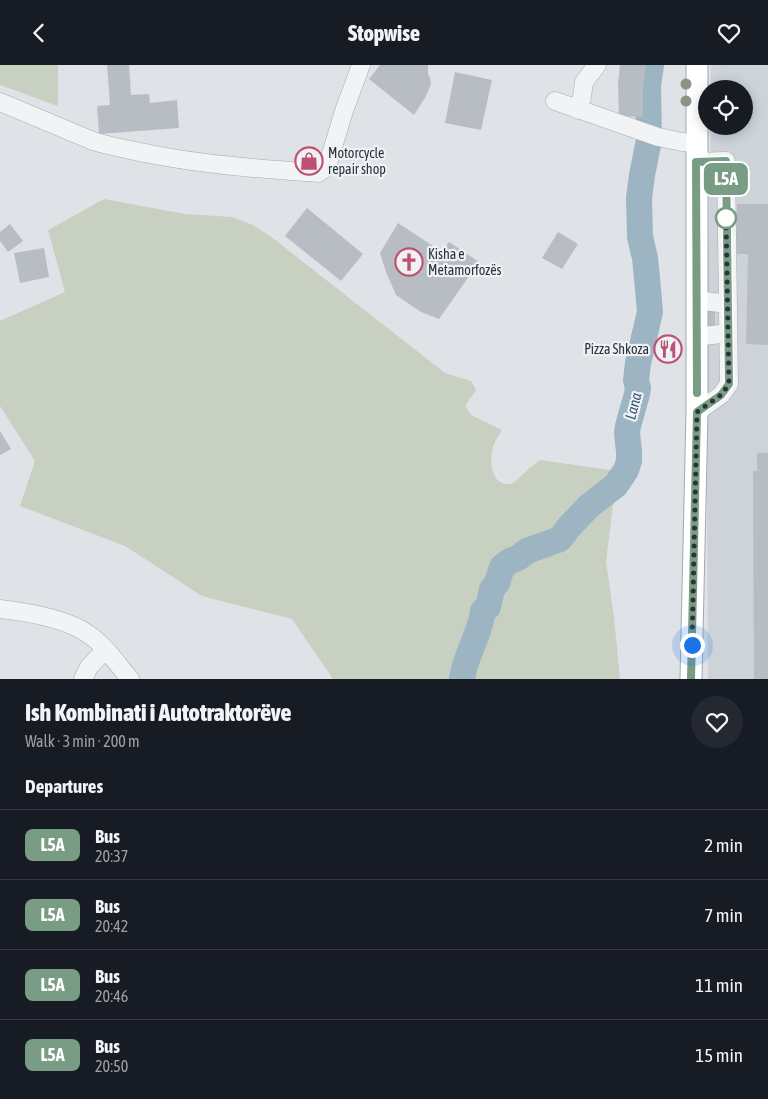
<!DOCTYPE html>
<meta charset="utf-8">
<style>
:root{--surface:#171b24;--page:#242831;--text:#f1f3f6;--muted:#9ea1a6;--line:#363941}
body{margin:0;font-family:"Asap Condensed",sans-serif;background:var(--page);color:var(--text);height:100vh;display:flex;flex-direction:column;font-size:19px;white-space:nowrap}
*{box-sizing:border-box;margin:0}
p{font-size:16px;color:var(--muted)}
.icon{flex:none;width:28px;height:28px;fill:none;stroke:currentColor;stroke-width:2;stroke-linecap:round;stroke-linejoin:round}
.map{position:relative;height:614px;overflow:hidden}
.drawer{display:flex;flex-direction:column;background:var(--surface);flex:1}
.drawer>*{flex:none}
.badge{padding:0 10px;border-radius:8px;font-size:18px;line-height:32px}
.buttons{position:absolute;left:698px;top:15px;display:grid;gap:10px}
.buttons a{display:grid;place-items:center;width:55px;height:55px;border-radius:50%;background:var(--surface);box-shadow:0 2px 12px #0003;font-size:25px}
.you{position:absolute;width:25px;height:25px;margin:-12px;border:4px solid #fff;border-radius:50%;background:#1a73e8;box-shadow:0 0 0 8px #1a73e833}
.map>.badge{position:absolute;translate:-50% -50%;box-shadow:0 0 0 2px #fff}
h2{padding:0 25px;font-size:19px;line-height:45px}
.round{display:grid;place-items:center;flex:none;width:52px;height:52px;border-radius:26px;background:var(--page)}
.summary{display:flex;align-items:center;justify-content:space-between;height:85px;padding:0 25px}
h1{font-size:24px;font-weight:800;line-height:38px}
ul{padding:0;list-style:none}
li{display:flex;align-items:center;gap:15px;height:70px;padding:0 25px;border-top:1px solid var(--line)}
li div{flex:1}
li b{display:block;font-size:19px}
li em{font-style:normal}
li .badge{min-width:55px;font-weight:700;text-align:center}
header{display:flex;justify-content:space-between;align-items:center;height:65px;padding:0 25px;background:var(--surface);font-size:22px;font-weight:800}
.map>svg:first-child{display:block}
.built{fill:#cdd3d8}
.green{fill:#c7d0c1}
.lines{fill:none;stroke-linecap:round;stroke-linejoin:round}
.river{stroke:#9db5c3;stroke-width:26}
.building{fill:#b7bdc3}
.minor-casing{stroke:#a5abb0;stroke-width:19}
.major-casing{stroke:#a0a9b1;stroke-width:23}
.minor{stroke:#f1f3f5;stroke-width:18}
.major{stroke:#fff;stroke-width:21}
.tree{fill:#899587}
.line-casing{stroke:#fff;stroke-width:11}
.line{stroke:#799c85;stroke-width:8}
.walk{stroke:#2a333c;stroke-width:5;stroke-dasharray:0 9}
.stop-dot{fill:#fff;stroke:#799c85;stroke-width:2.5}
.labels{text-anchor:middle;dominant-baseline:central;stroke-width:4.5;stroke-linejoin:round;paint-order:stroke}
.poi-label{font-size:14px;fill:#2a333c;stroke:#eef2f5;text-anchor:start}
.water-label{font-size:15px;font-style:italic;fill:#38576c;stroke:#eef2f5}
</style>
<header><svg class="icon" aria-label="back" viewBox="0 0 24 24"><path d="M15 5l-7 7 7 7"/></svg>Stopwise<svg class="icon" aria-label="heart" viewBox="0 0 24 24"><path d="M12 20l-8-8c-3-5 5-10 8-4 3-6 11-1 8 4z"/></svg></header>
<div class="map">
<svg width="768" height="614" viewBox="0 0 768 614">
<rect width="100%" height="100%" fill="#dfe3e7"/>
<!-- built -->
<path class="built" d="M 711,0 L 768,0 L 768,614 L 708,614 L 706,265 L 711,61 L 744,61 L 744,24 L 711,24 Z"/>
<!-- green -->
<path class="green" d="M 0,0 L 58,0 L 58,41 L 0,20 Z
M 104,134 L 185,149 L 232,152 L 253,160 L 270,171 L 445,308 L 471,316 L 476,325 L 465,341 L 471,350 L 502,365 C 499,370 496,374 494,379 C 489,391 489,421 510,419 C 516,418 520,411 525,407 C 529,403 535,399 540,395 L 617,406 L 606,497 L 614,552 L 620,614 L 333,614 L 292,554 L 202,531 L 125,481 L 20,441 L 35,396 L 0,341 L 0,256 L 65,227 L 48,165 Z"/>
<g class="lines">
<!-- river -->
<path class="river" d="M 462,614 C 465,590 480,570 483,546 L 488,542 L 492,524 L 497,518 L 502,502 L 510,496 L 518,493 L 527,486 L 560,474 L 569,462 L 589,441 L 616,420 L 626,405 L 629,396 L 629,386 L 627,368 L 628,361 L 637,329 L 638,323 L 636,315 L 638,298 L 650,247 L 647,213 L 645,193 L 640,172 L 639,133 L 642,110 L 649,75 L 648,20 L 651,0"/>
</g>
<!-- building -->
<path class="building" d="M 107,0 L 129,0 L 131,30 L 149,29 L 150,38 L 177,35 L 179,63 L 99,69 L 97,41 L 110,40 Z
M 380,0 L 428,0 L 428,9 L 430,13 L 431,19 L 426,31 L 414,50 L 369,14 Z
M 620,0 L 646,0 L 643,20 L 643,52 L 619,51 L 618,19 Z
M 455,7 L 492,15 L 481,65 L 445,58 Z
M 737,139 L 768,139 L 768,280 L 746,279 L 748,189 L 736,189 Z
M 307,143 L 363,189 L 341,216 L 285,171 Z
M 398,158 L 442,187 L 449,177 L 479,197 L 439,254 L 421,247 L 396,230 L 386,207 L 380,188 Z
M 10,159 L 23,176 L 8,187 L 0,176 L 0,167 Z
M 558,167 L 578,179 L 562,204 L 542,193 Z
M 44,183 L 49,212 L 20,218 L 14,188 Z
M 701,244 L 715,244 L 715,261 L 701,261 Z
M 0,366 L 11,384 L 0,390 Z
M 757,388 L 768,388 L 768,614 L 754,614 L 753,406 L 757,406 Z"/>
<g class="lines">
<!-- minor casing -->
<g class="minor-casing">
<path id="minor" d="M 555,36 L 658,72 L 682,77 L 696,78
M 0,37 L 93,76 C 112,82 131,85 150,89 C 205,100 262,104 318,108 L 327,102 L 344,46 L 361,0
M 578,45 L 582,32 L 584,17 L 597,0
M 696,97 L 726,96 L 729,319 L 721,330 L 697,347
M 697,235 L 727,239
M 696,272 L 728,268
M 0,544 C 26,547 67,554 88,569 C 105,580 117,599 130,614
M 83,614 L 89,602 L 105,585"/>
</g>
<!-- major casing -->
<g class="major-casing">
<path id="major" d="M 691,614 L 697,347 L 697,0"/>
</g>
<!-- minor -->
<use href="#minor" class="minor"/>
<!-- major -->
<use href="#major" class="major"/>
</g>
<!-- trees -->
<g class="tree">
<circle cx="686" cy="19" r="5.5"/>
<circle cx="686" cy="36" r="5.5"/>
</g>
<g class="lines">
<!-- line casing -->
<g class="line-casing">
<path id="line" d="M 691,614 L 697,347 L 721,330 L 729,319 L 726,96 L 696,97 L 697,328"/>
</g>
<!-- line -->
<use href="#line" class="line"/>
<!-- walk -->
<path class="walk" d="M 692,580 L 697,347 L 721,330 L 729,319 L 726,153"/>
</g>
<!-- icons -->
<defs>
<g id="shop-ring" transform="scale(1.4375)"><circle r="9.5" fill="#eef2f5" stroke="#c05071" stroke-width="1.5"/><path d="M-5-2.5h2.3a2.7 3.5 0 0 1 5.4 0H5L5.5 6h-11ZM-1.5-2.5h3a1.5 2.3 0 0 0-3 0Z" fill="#c05071"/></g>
<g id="church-ring" transform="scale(1.4375)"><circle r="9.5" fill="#eef2f5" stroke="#c05071" stroke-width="1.5"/><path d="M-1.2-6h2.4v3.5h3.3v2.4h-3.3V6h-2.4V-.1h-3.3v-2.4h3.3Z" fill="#c05071"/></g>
<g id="restaurant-ring" transform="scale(1.4375)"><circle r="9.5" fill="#eef2f5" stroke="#c05071" stroke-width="1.5"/><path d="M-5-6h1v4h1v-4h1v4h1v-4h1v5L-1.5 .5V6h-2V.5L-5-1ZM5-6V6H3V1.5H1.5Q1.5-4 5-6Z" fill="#c05071"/></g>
</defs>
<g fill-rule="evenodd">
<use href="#shop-ring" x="309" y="96"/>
<use href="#church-ring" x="409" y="197"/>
<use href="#restaurant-ring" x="668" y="284"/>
</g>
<!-- markers -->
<circle class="stop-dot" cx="726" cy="153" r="10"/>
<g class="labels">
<!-- poi labels -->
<g class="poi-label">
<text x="328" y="88">Motorcycle<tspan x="328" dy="16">repair shop</tspan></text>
<text x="428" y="189">Kisha e<tspan x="428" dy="16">Metamorfozës</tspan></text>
<text x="649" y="284" text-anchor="end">Pizza Shkoza</text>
</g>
<!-- water labels -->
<g class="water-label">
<text transform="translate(633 341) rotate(-76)">Lana</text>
</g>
</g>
</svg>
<div class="buttons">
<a><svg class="icon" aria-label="locate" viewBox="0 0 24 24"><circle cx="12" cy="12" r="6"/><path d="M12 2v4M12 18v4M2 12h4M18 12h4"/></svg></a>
</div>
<div class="you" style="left:692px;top:580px"></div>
<b class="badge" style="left:726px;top:114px;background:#799c85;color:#fff">L5A</b>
</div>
<section class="drawer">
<div class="summary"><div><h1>Ish Kombinati i Autotraktorëve</h1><p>Walk · 3 min · 200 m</p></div><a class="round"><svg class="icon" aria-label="heart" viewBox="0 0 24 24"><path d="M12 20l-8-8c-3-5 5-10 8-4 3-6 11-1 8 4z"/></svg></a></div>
<h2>Departures</h2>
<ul>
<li><span class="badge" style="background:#799c85;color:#fff">L5A</span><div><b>Bus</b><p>20:37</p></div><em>2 min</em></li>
<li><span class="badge" style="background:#799c85;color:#fff">L5A</span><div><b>Bus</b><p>20:42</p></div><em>7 min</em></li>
<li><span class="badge" style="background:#799c85;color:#fff">L5A</span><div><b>Bus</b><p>20:46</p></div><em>11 min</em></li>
<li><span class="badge" style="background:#799c85;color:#fff">L5A</span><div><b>Bus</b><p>20:50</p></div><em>15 min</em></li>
</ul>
</section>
